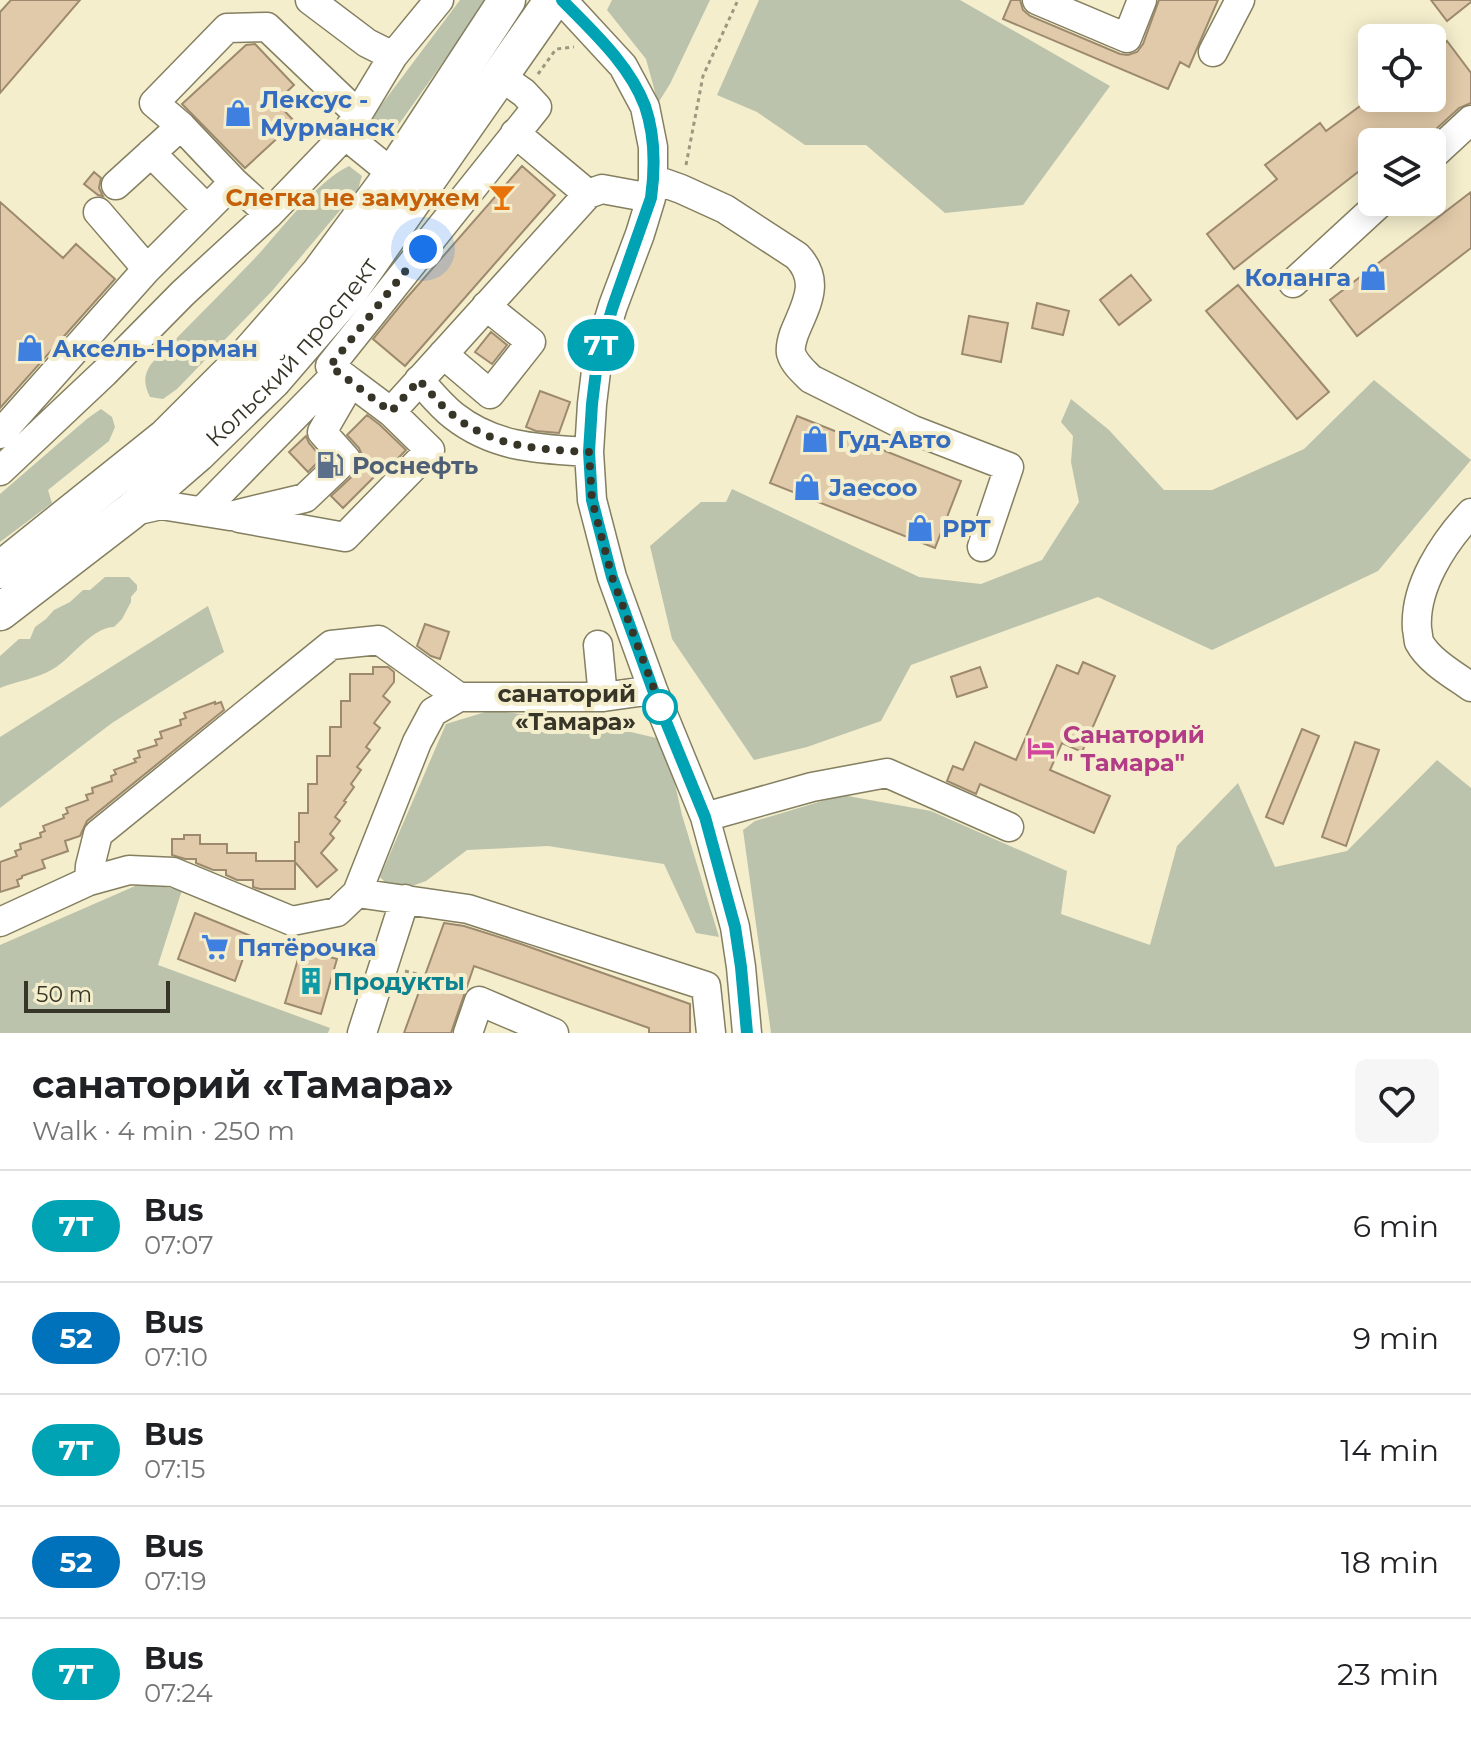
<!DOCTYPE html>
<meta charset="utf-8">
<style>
:root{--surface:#fff;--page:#f6f6f6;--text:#202124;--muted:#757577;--line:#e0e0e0}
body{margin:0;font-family:Montserrat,sans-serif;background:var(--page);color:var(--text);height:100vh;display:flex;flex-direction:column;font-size:30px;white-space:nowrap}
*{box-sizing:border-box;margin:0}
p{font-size:26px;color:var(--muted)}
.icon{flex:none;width:44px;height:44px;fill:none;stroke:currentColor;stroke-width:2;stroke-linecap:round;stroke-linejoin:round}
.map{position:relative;height:1033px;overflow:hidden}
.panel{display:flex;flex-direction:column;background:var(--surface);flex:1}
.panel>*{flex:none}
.badge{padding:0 16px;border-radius:26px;font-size:28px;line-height:52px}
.controls{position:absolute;left:1358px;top:24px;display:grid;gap:16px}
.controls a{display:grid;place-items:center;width:88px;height:88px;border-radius:12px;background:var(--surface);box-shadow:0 4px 20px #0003;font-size:40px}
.scale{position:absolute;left:24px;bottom:20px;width:146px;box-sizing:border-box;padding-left:8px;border:4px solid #373527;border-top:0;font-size:22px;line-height:28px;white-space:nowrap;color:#373527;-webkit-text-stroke:6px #f4eecc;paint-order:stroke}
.you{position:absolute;width:40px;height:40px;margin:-20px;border:6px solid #fff;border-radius:50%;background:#1a73e8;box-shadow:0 0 0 12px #1a73e833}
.map>.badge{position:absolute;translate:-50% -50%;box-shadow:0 0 0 4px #fff}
.round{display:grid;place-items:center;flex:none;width:84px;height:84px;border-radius:12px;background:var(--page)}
.summary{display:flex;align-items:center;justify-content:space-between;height:136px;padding:0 32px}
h1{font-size:38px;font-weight:700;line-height:60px}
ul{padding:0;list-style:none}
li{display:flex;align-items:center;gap:24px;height:112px;padding:0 32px;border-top:2px solid var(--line)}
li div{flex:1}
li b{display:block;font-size:30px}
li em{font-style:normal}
li .badge{min-width:88px;font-weight:700;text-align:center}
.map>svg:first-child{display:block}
.green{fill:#bbc3ac}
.building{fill:#e1caa9;stroke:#9d8a6e;stroke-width:2}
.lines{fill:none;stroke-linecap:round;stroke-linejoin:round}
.minor-casing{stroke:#847f60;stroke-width:31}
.major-casing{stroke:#847f60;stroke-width:39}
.path{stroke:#9c977f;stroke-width:3;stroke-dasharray:4 4;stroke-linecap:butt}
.minor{stroke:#fff;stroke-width:28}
.major{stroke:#fff;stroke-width:36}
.line-casing{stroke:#fff;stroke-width:18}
.line{stroke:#00a3b4;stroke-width:12}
.walk{stroke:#373527;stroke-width:8;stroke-dasharray:0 14.4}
.stop-dot{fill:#fff;stroke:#00a3b4;stroke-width:4}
.labels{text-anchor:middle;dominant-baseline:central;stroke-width:8;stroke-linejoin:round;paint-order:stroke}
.shop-label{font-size:24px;font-weight:bold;fill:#366cbe;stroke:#f4eecc;text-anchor:start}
.food-label{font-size:24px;font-weight:bold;fill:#c56008;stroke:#f4eecc;text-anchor:end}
.street-label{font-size:24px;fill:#373527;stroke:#f4eecc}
.service-label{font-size:24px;font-weight:bold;fill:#4e5e75;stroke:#f4eecc;text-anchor:start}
.stop-label{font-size:24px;font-weight:bold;fill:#373527;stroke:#f4eecc;text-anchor:end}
.hotel-label{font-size:24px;font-weight:bold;fill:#b23c85;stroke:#f4eecc;text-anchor:start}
.culture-label{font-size:24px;font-weight:bold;fill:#0d838f;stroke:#f4eecc;text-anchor:start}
</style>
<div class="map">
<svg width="1471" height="1033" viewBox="0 0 1471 1033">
<rect width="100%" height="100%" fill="#f4eecc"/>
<!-- green -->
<path class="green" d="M 460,0 L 487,0 L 397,127 L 383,137 L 374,133 L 370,120 Z
M 612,0 L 710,0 L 670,84 L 658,103 L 646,59 L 607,10 Z
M 759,0 L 960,0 L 1110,86 L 1023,205 L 945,213 L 866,145 L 805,145 L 757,112 L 717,95 Z
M 349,166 L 362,176 L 358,189 L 272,291 L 177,389 L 163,399 L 150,397 C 144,384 143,376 151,364 C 186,328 222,293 256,257 C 281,230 317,181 349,166 Z
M 1374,380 L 1471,460 L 1378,571 L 1212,650 L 1098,597 L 911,665 L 881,721 L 807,747 L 754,760 L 672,639 L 650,546 L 701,502 L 726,502 L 732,489 L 919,577 L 981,584 L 1042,560 L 1079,502 L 1071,462 L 1073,436 L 1061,422 L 1071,399 L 1109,430 L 1164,490 L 1212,490 L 1304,449 Z
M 101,409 L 112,417 L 115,427 L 109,441 L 48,490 L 52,503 L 0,542 L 0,494 L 88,418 Z
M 105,577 L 129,577 L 137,585 L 137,590 L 131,597 L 131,602 L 122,619 L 114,627 C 92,627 71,659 53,669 C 36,679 17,681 0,688 L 0,656 L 19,639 L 30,639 L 35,627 L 46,619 L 54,610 L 70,602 L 83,590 L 90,590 Z
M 208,606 L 224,652 L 112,723 L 0,808 L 0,737 Z
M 492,710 L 605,726 L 665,740 L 682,815 L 719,937 L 696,933 L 664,864 L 548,846 L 467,850 L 426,881 L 395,892 L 380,877 L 446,724 Z
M 1437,760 L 1471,788 L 1471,1033 L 771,1033 L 743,830 L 755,821 L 842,795 L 931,811 L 1067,871 L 1061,914 L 1150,945 L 1177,846 L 1238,783 L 1275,867 L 1347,851 Z
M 142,883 L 182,890 L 158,965 L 330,1028 L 328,1033 L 0,1033 L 0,945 Z"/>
<!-- building -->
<path class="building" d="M 11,0 L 80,0 L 0,93 L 0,12 Z
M 1011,0 L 1020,0 L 1023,10 L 1030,16 L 1120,54 L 1128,55 L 1137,52 L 1143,44 L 1159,0 L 1218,0 L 1189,67 L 1180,62 L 1168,89 L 1003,19 Z
M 1431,0 L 1471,0 L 1471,2 L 1447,21 Z
M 1447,41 L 1471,73 L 1471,103 L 1459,108 L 1422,142 L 1372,142 L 1372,161 L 1234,269 L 1207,234 L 1277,179 L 1265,165 L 1320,123 L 1326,131 L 1371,98 L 1432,98 L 1432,53 Z
M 255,44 L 294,85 L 276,102 L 295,122 L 245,168 L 182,104 L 246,45 Z
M 522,166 L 555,195 L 405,366 L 373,339 L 404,301 Z
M 94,172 L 101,178 L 99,188 L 103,196 L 98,195 L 84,184 Z
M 1471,192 L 1471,248 L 1357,336 L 1330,300 Z
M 0,202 L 63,258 L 76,244 L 115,279 L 0,408 Z
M 1131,275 L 1151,300 L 1119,325 L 1100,300 Z
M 1238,285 L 1329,392 L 1297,419 L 1206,311 Z
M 1037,303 L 1069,311 L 1063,335 L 1032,328 Z
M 969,316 L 1008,323 L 1001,362 L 962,354 Z
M 491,332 L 507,345 L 492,364 L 475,352 Z
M 540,391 L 570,402 L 559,433 L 536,431 L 526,427 Z
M 367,415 L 380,425 L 406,450 L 381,476 L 378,473 L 343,508 L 331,496 L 358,471 L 362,463 L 362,455 L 359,448 L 347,435 Z
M 797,416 L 961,481 L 935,548 L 770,483 Z
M 306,436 L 309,443 L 322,458 L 308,472 L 289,452 Z
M 425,624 L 449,632 L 440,659 L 431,656 L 417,646 Z
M 1083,662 L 1115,676 L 1082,752 L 1062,743 L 1050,770 L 1110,796 L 1094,833 L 980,784 L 976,794 L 947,781 L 953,766 L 963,770 L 975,742 L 1016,760 L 1057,665 L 1078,674 Z
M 373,667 L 388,667 L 394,672 L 394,682 L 383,696 L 390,702 L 374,723 L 380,728 L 366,747 L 370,750 L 357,767 L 361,770 L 351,784 L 354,787 L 344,801 L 346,802 L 335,817 L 340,821 L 330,834 L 334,838 L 321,853 L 337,870 L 317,887 L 295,862 L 295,889 L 260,889 L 253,887 L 253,880 L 237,880 L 226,875 L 226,870 L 213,870 L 196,863 L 196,859 L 185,859 L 172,855 L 172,839 L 184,839 L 184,835 L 200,835 L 200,844 L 227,844 L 227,853 L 256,853 L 256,861 L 295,861 L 295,842 L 299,842 L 299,813 L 308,813 L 308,784 L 317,784 L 317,756 L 330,756 L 330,727 L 341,727 L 341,701 L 350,701 L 350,674 L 373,674 Z
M 980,667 L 987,687 L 957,697 L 951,677 Z
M 215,702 L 215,704 L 221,702 L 224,710 L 87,821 L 80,836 L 65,841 L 68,851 L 42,860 L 45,868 L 22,876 L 22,878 L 17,880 L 19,886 L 0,892 L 0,862 L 17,856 L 15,851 L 21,849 L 20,844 L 41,837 L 40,833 L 45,831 L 43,826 L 64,818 L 63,815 L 68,813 L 66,808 L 88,800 L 86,795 L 93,793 L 92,788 L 112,781 L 111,776 L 116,774 L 114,770 L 136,762 L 134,759 L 140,757 L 138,751 L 157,745 L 155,740 L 162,738 L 160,732 L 181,725 L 180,720 L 186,718 L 184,713 Z
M 1302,729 L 1319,736 L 1283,824 L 1266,817 Z
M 1355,742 L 1379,750 L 1346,846 L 1322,837 Z
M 195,913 L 251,936 L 235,981 L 178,959 Z
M 444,923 L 464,926 L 521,944 L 690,1004 L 690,1033 L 649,1033 L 649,1028 L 474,966 L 451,1033 L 404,1033 Z
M 301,949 L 337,959 L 321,1014 L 285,1003 Z"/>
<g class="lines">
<!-- minor casing -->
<g class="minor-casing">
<path id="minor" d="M 310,0 L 367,43 L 393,56 L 439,0
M 562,0 L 623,66 L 645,107 L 653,147 L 653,179 L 651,198 L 640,234 L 613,306 L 598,355 L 592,404 L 589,452 L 592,500 L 612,577 L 653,690 L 705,817 L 735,927 L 741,967 L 747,1033
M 1037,0 L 1127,38 L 1142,0
M 1213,52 L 1240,0
M 181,126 L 234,182
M 350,127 L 393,56
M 515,133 L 588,194 L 602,189 L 651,198
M 1432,156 L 1471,120
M 653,179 L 681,189 L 725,209 L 797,256 C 822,282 805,306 794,334 C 792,340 790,347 791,353 C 794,364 804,372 811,379 L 913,430 L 1009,467 L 982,547
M 116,185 L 181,126 L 154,103 L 227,28 L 267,27 L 358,114
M 207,209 L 234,182 L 269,214
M 98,212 L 147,269
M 1293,283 L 1381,202
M 443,354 L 490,394 L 531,342 L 486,306
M 419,380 C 430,392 441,406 454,416 C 495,448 539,449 589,452
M 391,412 L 588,194
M 0,434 L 147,269 L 207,209 L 151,153
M 0,471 L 104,373 L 183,293 L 269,214 L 345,135 L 393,174
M 202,511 L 338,372
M 130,512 L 161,505 L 230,516 L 305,498 L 346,459 L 322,432 L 351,382 L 330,366 L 537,107 L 524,93 L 500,76
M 1471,513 C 1443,543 1414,587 1417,629 C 1418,633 1418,638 1419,642 C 1429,661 1454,675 1471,687
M 239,518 L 345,537 L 430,450 L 391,412 L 351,382
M 598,645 L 603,697
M 705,817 L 812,787 L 887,773 L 1009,827
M 89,881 L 90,866 L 98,834 L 331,645 L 379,640 L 459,697
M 357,893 L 468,909 L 706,986 L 711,1033
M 0,922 L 89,881 L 129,870 L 173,872 L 292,921 L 337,912 L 357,893 L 417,742 L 433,712 L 459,697 L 603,697 L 653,690
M 362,1033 L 405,899
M 468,1033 L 479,1001 L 554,1033"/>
</g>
<!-- major casing -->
<g class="major-casing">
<g id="major">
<path d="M 0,570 L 166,437 L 247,356 L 319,274 L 393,174 L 507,0"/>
<path id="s1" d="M 0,612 L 130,512 L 197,454 L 273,380 L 349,292 L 553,0"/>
</g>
</g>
<!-- path -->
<path class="path" d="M 538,74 L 556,49 L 574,47
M 686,165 L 703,76 L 738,0
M 405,971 L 424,976"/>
<!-- minor -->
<use href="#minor" class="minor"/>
<!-- major -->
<use href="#major" class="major"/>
</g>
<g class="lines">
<!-- line casing -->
<g class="line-casing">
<path id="line" d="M 562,0 C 593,32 629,64 645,106 C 655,135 655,169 651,198 L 613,306 L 598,355 L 592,404 L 589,452 L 592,500 L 612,577 L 653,690 L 705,817 L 735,927 L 741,967 L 747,1033"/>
</g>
<!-- line -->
<use href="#line" class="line"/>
<!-- walk -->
<path class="walk" d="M 423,249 L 330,366 L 391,412 L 419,380 C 430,392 441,406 454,416 C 495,448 539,449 589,452 L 592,500 L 612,577 L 663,713 L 660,707"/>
</g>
<!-- icons -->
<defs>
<g id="shop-bare" transform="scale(2.16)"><path d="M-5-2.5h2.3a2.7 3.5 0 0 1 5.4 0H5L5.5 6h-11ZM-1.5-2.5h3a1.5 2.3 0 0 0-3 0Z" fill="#3f7fe0" stroke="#f4eecc" stroke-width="2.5" paint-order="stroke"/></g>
<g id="bar-bare" transform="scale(2.16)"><path d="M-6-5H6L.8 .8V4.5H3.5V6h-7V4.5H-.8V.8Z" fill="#e8710a" stroke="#f4eecc" stroke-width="2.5" paint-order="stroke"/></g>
<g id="fuel-bare" transform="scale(2.16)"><path d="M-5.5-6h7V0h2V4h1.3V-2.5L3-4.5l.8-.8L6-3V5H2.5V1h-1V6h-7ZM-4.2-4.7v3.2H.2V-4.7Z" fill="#5c6f8a" stroke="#f4eecc" stroke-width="2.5" paint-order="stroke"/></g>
<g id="hotel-bare" transform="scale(2.16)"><path d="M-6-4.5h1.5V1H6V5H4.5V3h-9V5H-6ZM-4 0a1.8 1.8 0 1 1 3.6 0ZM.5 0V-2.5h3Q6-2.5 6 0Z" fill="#d1479c" stroke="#f4eecc" stroke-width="2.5" paint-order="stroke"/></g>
<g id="supermarket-bare" transform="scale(2.16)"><path d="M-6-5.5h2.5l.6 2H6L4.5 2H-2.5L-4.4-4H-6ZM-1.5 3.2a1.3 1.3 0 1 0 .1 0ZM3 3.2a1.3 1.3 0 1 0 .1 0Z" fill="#3f7fe0" stroke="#f4eecc" stroke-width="2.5" paint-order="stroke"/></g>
<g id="building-bare" transform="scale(2.16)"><path d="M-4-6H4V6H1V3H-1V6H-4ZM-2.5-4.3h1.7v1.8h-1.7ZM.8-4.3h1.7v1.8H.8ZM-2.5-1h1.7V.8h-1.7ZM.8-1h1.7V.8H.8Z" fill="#0f9aa8" stroke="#f4eecc" stroke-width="2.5" paint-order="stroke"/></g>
</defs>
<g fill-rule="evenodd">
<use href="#shop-bare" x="238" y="113"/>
<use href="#bar-bare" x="502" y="197"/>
<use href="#shop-bare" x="1373" y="277"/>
<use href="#shop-bare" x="30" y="348"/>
<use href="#shop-bare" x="815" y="439"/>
<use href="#fuel-bare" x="330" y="465"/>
<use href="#shop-bare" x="807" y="487"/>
<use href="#shop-bare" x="920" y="528"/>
<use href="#hotel-bare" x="1041" y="748"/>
<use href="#supermarket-bare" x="215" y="947"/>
<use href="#building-bare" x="311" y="981"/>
</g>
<!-- markers -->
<circle class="stop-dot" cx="660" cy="707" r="16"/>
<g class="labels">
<!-- shop labels -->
<g class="shop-label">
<text x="260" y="99">Лексус -<tspan x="260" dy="28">Мурманск</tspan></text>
<text x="1351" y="277" text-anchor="end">Коланга</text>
<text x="52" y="348">Аксель-Норман</text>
<text x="837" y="439">Гуд-Авто</text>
<text x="829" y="487">Jaecoo</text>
<text x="942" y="528">РРТ</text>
<text x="237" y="947">Пятёрочка</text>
</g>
<!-- food labels -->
<g class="food-label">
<text x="480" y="197">Слегка не замужем</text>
</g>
<!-- street labels -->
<g class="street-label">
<text stroke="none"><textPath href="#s1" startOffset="392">Кольский проспект</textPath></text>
</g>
<!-- service labels -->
<g class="service-label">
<text x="352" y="465">Роснефть</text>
</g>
<!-- stop labels -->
<g class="stop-label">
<text x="636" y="693">санаторий<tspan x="636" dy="28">«Тамара»</tspan></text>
</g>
<!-- hotel labels -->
<g class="hotel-label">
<text x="1063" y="734">Санаторий<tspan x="1063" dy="28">" Тамара"</tspan></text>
</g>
<!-- culture labels -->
<g class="culture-label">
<text x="333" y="981">Продукты</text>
</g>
</g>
</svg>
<div class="controls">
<a><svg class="icon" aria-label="locate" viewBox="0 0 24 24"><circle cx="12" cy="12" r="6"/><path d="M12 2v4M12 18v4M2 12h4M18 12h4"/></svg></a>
<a><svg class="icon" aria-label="layers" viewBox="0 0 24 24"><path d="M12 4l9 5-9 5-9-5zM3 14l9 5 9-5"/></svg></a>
</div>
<div class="scale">50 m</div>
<div class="you" style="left:423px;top:249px"></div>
<b class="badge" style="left:601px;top:345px;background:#00a3b4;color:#fff">7Т</b>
</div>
<section class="panel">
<div class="summary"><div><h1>санаторий «Тамара»</h1><p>Walk · 4 min · 250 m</p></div><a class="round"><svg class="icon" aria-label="heart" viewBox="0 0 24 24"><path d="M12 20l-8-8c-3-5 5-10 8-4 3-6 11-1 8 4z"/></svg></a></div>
<ul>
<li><span class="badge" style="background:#00a3b4;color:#fff">7Т</span><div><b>Bus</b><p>07:07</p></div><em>6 min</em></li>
<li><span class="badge" style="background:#0072bc;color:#fff">52</span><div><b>Bus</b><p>07:10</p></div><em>9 min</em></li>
<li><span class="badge" style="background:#00a3b4;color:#fff">7Т</span><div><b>Bus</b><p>07:15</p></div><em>14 min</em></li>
<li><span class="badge" style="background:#0072bc;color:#fff">52</span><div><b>Bus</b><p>07:19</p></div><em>18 min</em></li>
<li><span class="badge" style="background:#00a3b4;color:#fff">7Т</span><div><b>Bus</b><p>07:24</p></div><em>23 min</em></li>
</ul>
</section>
